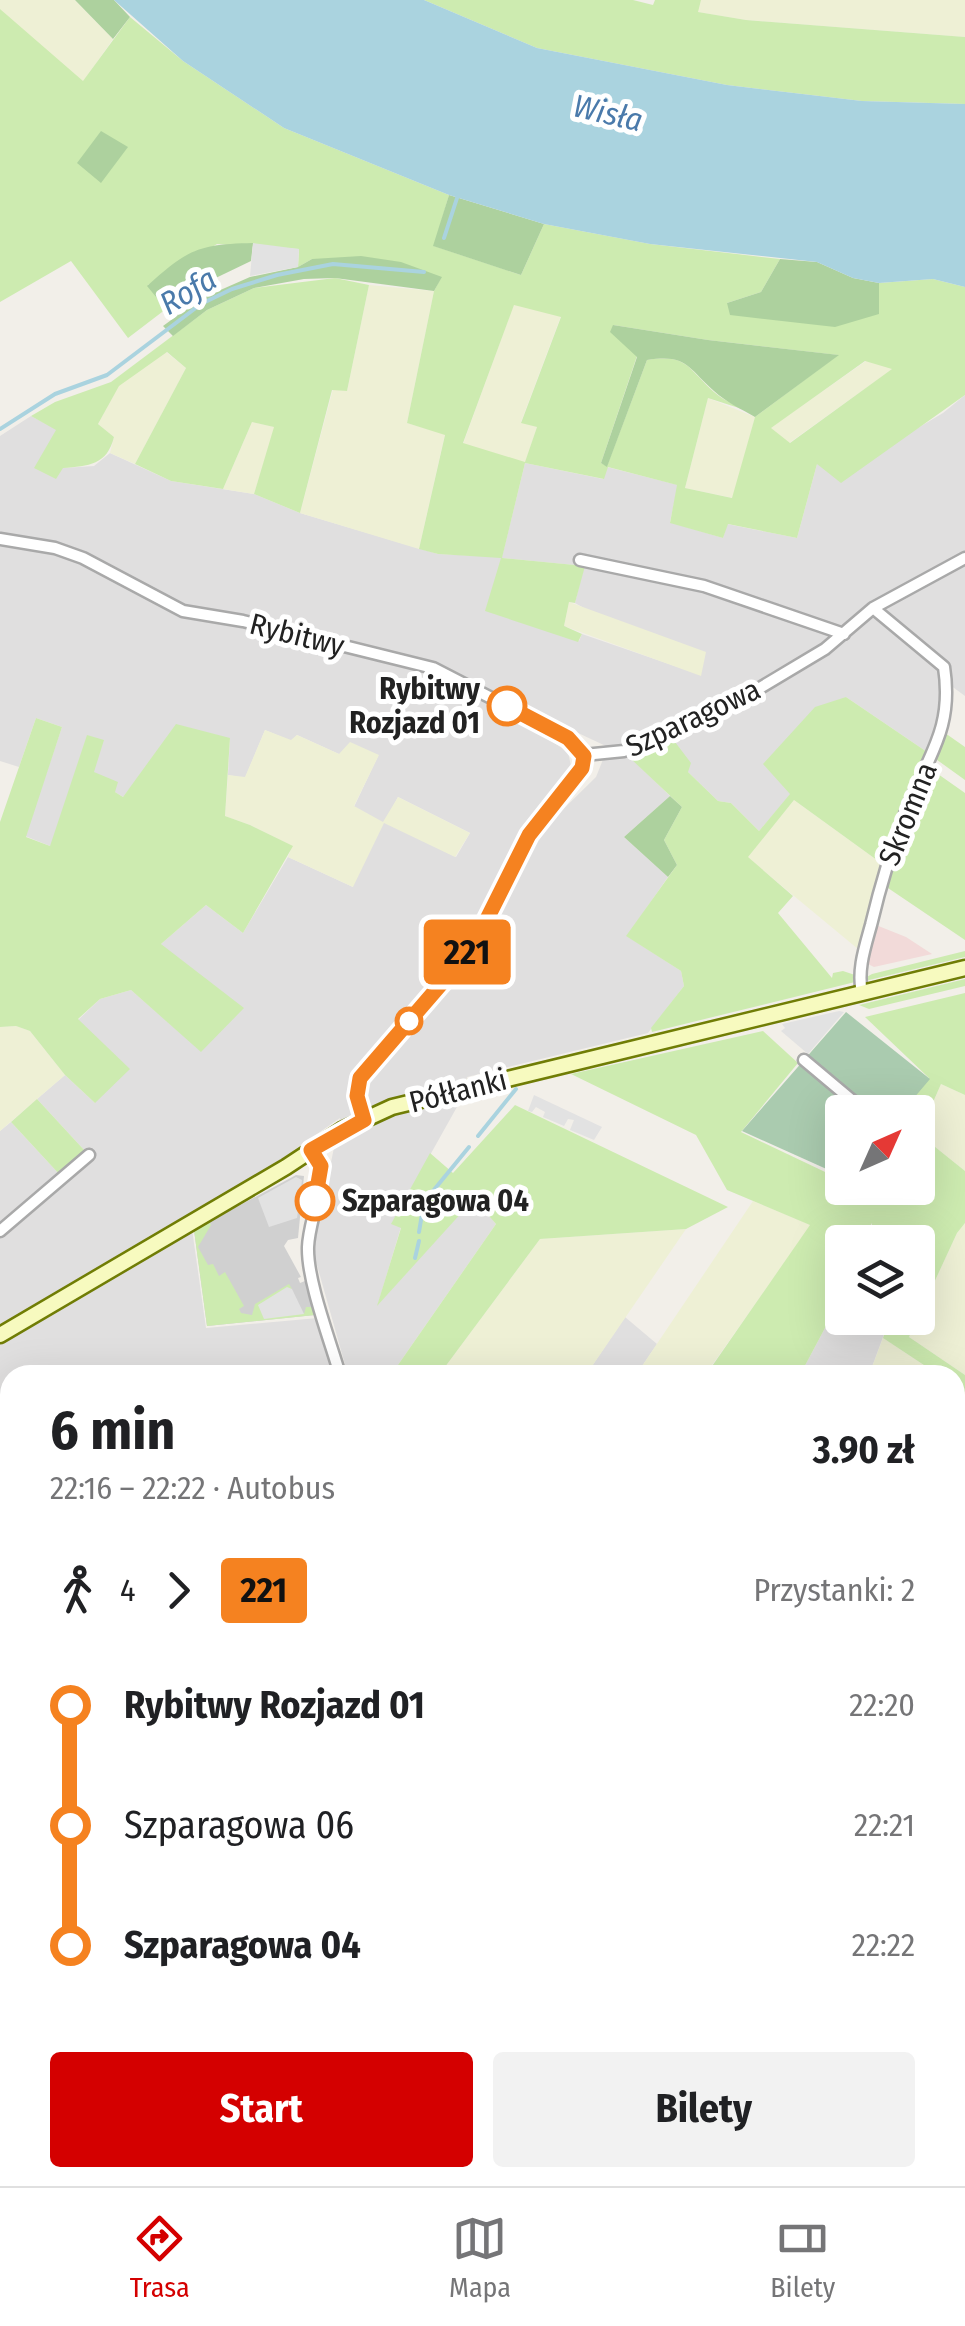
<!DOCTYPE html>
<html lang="pl">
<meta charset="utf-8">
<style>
:root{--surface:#fff;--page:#f2f2f2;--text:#202124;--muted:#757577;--line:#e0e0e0;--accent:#d40000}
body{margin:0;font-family:"Fira Sans Condensed",sans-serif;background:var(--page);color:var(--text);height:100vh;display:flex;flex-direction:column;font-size:38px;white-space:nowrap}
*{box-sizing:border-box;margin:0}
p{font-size:32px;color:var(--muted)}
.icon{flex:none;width:55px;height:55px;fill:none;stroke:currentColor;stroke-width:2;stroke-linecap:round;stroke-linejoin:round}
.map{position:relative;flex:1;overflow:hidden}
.side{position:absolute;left:0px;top:1365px;width:965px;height:822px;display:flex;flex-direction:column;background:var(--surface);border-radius:30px 30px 0 0;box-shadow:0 10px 40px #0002}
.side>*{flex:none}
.badge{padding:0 20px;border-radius:8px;font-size:35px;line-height:65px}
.needle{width:65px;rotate:45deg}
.fabs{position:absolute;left:825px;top:1095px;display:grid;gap:20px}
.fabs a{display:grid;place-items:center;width:110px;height:110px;border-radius:10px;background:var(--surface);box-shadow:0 10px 40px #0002;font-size:50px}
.map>.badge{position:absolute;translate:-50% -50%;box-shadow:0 0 0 5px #fff}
.legs{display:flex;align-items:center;gap:15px;height:110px;padding:0 50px;font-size:32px}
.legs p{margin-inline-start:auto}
.summary{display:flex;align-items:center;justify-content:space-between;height:170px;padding:0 50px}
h1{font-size:55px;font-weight:700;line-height:75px}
.button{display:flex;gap:20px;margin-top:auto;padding:20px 50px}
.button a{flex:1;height:115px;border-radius:10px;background:var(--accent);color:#fff;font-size:40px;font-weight:700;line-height:115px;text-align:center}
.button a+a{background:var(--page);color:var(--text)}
ul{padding:0 50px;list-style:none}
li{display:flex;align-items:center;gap:35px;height:120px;font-size:38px}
li i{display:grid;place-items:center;width:15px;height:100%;margin:0 12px;background:currentColor}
li i::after{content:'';width:25px;height:25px;margin:-12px;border:8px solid;border-radius:50%;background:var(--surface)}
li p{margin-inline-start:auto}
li:first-child i{background:linear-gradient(#0000 50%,currentColor 0)}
li:last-child i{background:linear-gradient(currentColor 50%,#0000 0)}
.tabs{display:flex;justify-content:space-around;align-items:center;height:140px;border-top:2px solid var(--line);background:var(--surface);font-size:28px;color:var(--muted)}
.tabs a{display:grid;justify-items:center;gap:5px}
.tabs .current{color:var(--accent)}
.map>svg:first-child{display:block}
.residential{fill:#e0dfdf;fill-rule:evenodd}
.commercial{fill:#f2dad9}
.religious{fill:#d0d0d0}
.construction{fill:#c7c7b4}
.farmland{fill:#eef0d5}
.grass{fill:#cdebb0;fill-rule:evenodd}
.forest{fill:#add19e}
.cemetery{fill:#aacbaf}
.parking{fill:#e2e2e2}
.water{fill:#aad3df}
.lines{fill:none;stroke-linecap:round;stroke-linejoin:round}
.stream{stroke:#aad3df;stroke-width:4}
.street-casing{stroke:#a9a9a9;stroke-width:15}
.secondary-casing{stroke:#707d05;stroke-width:19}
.primary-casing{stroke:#a06b00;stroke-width:20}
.street{stroke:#fff;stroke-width:10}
.secondary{stroke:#f7fabf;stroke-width:14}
.primary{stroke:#fcd6a4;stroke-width:15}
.line-1-casing{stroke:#fff;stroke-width:22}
.line-1{stroke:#f58220;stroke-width:15}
.stop-1-dot{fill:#fff;stroke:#f58220;stroke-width:5}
.labels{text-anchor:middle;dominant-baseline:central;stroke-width:10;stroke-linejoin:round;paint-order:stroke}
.street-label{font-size:30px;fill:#222;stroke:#fff}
.stop-label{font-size:30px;font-weight:bold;fill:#222;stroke:#fff;text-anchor:end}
.water-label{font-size:32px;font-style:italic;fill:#4a7aab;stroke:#fff}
</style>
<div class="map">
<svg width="965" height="2186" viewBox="0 0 965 2186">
<rect width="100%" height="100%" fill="#f2efe9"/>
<!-- residential -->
<path class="residential" d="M 965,395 L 965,696 L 950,685 L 927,752 L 846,697 L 791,794 L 759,831 L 731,803 L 718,801 L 687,771 L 630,757 L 670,796 L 624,837 L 668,877 L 627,936 L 681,971 L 684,986 L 648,1033 L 467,1077 L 462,1098 L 392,1223 L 401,1227 L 378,1304 L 474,1198 L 496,1224 L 391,1375 L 348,1375 L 313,1251 L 340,1118 L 264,1171 L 190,1215 L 206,1328 L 318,1318 L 334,1375 L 10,1375 L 10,1441 L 0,1449 L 0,1131 L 11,1122 L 60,1175 L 85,1151 L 37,1099 L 65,1075 L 95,1103 L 78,1020 L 100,999 L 131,990 L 201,1051 L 161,944 L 206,905 L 243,933 L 288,857 L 353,887 L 354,807 L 378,756 L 339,754 L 297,735 L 291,741 L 265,730 L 245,778 L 228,775 L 230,738 L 163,746 L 123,797 L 115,792 L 50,846 L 25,836 L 62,727 L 36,718 L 19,767 L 0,761 L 0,436 L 31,416 L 56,429 L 63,468 L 94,466 L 110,453 L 171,481 L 254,494 L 300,513 L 438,554 L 502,557 L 525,463 L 603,479 L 607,467 L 678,485 L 670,522 L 723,538 L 727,524 L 797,538 L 817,464 L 896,441 L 943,413 ZM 502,558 L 584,566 L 575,603 L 701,675 L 582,634 L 579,641 ZM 546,718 L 608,747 L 596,777 L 539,833 L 512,886 L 499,879 L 521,828 L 571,766 L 568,752 L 539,733 ZM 398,797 L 470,833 L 456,857 L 385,822 Z
M 842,1296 L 842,1318 L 890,1318 L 869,1375 L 800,1375 Z
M 625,1317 L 657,1344 L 636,1375 L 586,1375 Z
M 955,1812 L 965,1812 L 965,2186 L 827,2186 L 819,2178 L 955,2178 Z"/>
<!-- commercial -->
<path class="commercial" d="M 876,925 L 906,937 L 932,954 L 874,967 L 866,963 Z"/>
<!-- religious -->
<path class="religious" d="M 296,1175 L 304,1176 L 298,1238 L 288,1240 L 284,1246 L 301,1277 L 298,1278 L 300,1283 L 305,1281 L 315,1315 L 207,1326 L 194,1230 Z"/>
<!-- construction -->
<path class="construction" d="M 10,1678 L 10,2002 L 0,2011 L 0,1691 Z"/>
<!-- farmland -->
<path class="farmland" d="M 0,0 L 75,0 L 113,39 L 83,82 L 14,23 L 0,9 Z
M 701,0 L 965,0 L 965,37 L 746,20 L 697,12 Z
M 369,285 L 434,291 L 407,423 L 445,434 L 419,549 L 300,513 L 333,389 L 347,391 Z
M 514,304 L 561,316 L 521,422 L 537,427 L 525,463 L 463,444 Z
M 166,352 L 186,368 L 135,464 L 110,453 L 114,437 L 98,424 L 119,385 Z
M 866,361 L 894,368 L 789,443 L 770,428 Z
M 708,398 L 755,417 L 733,498 L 685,488 Z
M 252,422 L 275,427 L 254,494 L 223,489 Z
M 569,602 L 706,652 L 701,676 L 564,626 Z
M 265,730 L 291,740 L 297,735 L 339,754 L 350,742 L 379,755 L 354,806 L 383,822 L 398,797 L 470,833 L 455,857 L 384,823 L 353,887 L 288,857 L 292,846 L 250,825 L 225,816 L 228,775 L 245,777 Z
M 794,800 L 881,863 L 858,949 L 747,857 Z
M 16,1026 L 30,1031 L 65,1075 L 0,1131 L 0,1027 Z
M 941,1084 L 965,1095 L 965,1171 L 919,1134 Z
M 753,1201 L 811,1225 L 705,1375 L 636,1375 Z
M 965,1223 L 965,1375 L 909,1337 L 957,1233 Z
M 686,1229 L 586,1375 L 439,1375 L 540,1239 Z
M 883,1338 L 939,1375 L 869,1375 Z
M 955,1386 L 965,1392 L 965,1538 L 955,1535 Z
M 618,2178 L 795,2178 L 785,2186 L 631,2186 Z"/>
<!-- grass -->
<path class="grass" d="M 424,0 L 633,0 L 653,5 L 655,0 L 701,0 L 698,12 L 746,20 L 965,37 L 965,104 L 862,101 L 727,85 L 537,48 Z
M 0,9 L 83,81 L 130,17 L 183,61 L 284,128 L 449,195 L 434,246 L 521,275 L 544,224 L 650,244 L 780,259 L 761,292 L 727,303 L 878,314 L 879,283 L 933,279 L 965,287 L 965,395 L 841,483 L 817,464 L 797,538 L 728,524 L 723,538 L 670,523 L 677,485 L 608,467 L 604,479 L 525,463 L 502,558 L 585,566 L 575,603 L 569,602 L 564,626 L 582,634 L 578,642 L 485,611 L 501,558 L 438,554 L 419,549 L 445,435 L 407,423 L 434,291 L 441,278 L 312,259 L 298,267 L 299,249 L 217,244 L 148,285 L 166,309 L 128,338 L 71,261 L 0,302 ZM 514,305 L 561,317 L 521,423 L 537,427 L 525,462 L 463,443 ZM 613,325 L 708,340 L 838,355 L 755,417 L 732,498 L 685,488 L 708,398 L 742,409 C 733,404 722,399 714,392 C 687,368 688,354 647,360 L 607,466 L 601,463 L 637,356 ZM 865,361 L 892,369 L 790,443 L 771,428 Z
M 335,278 L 369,285 L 347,391 L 332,390 L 300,513 L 254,494 L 274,427 L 252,422 L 223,489 L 171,481 L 135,464 L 186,368 L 167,352 L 119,386 L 98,424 L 114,437 C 107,465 89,466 63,468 L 56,479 L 34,468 L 56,430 L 31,416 L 55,402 L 111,382 L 207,310 L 254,288 Z
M 846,697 L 927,752 L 881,863 L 794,800 L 748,857 L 793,896 L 778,913 L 832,978 L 833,973 L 843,971 L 855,975 L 855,982 L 652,1032 L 651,1028 L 684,986 L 681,971 L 626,936 L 677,865 L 664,840 L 682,807 L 630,758 L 672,738 L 691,763 L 688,772 L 718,801 L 731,803 L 759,831 L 790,794 L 763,764 L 815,707 Z
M 36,718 L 62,727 L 26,837 L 50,846 L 87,735 L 104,740 L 94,772 L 118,782 L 115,792 L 123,797 L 176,724 L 230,738 L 225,816 L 250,825 L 293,846 L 243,933 L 206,905 L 161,944 L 244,1008 L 201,1052 L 131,990 L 100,999 L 78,1019 L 130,1069 L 95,1103 L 65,1075 L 30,1031 L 16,1026 L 0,1027 L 0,822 Z
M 945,733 L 965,747 L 965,780 L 933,757 Z
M 928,767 L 965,793 L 965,940 L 885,886 L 905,821 Z
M 965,951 L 965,957 L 865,981 L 865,978 L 872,974 Z
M 965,979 L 965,986 L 869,1009 L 859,1005 Z
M 965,993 L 965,1095 L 941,1084 L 919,1134 L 965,1171 L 965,1223 L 957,1233 L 909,1337 L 965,1375 L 965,1392 L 955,1385 L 955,1375 L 939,1375 L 883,1338 L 890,1318 L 918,1318 L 918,1242 L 870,1242 L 872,1223 L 859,1242 L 842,1242 L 842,1296 L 800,1375 L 712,1375 L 708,1372 L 810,1225 L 727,1190 L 696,1135 L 571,1074 L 763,1031 L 798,1063 L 741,1132 L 842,1180 L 842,1188 L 918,1188 L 918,1112 L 902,1112 L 929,1078 L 865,1017 Z
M 37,1099 L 85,1151 L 60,1175 L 11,1122 Z
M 515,1105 L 728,1207 L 686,1229 L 540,1239 L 439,1375 L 391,1375 L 496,1224 L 474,1199 L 377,1306 L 401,1228 L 391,1224 L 430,1153 L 453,1173 Z
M 209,1221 L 211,1225 L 198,1247 L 208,1265 L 213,1264 L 219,1276 L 225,1272 L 244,1306 L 239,1309 L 241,1313 L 252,1315 L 255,1304 L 289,1284 L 292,1289 L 287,1288 L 304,1314 L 306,1307 L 312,1307 L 315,1315 L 207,1326 L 194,1230 Z
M 10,1441 L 10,1610 L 0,1598 L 0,1449 Z
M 105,2178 L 449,2178 L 439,2186 L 160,2186 L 155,2180 L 155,2186 L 113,2186 Z"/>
<!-- forest -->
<path class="forest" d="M 75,0 L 114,0 L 130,17 L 113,39 Z
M 101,131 L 128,147 L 101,183 L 77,163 Z
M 449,195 L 544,224 L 521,275 L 433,246 Z
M 253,243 L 251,261 L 197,287 L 166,309 L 147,286 C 187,250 198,244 253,243 Z
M 361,256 L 401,262 L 442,277 L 434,291 L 335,278 L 304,279 L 254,288 L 207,310 L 173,336 L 163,326 L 200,299 L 250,277 L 298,267 L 312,259 Z
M 780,259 L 817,262 L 853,278 L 879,283 L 879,314 L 835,327 L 730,315 L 727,303 L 761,292 Z
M 613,325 L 708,340 L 839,355 L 755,417 C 741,409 726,402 714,391 C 687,367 687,354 647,360 L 607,467 L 601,463 L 637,357 L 610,332 Z
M 670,796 L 682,807 L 664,840 L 677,865 L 668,877 L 624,837 Z
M 955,1692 L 965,1694 L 965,1799 L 955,1800 Z"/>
<!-- cemetery -->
<path class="cemetery" d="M 846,1012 L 930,1079 L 902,1112 L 842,1112 L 842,1176 L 742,1131 Z"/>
<!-- parking -->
<path class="parking" d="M 253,243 L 299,249 L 298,267 L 250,276 Z
M 839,1011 L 844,1012 L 808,1054 L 781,1031 L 785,1028 L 782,1024 Z
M 534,1095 L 602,1127 L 594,1140 L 570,1130 L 574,1120 L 568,1119 L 564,1126 L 543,1117 L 545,1112 L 536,1107 L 532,1112 L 528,1111 Z
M 296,1177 L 302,1180 L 297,1218 L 269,1227 L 258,1198 Z
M 287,1287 L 292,1289 L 304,1314 L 264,1319 L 258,1305 Z"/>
<!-- water -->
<path class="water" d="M 114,0 L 424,0 L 537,48 L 727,85 L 862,101 L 965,104 L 965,287 L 933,279 L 879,283 L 853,278 L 817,262 L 650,244 L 544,224 L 449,195 L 284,128 L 183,61 Z"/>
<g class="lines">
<!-- stream -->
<path class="stream" d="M 444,238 L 458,195
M 0,429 L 55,394 L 107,375 L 201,304 L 232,289 L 277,275 L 333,264 L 424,272
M 478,1136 L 516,1089
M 419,1232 L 424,1202 L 469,1147
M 415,1258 L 419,1241
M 955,1725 L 965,1721"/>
<!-- street casing -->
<g class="street-casing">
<path id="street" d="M 0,539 L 55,548 L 83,558 L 183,611 L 243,621 L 433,668 L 563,735 L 577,745 L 584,755
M 580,560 L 704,586 L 844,634
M 584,755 L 624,751 L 723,710 L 825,649 L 873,608 L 965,558
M 862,993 C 857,970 865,947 871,925 C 880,887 891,850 905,814 C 926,758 954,731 944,667 L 873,608
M 804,1060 L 866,1112
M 364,1120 L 357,1096 L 361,1078 L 460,962 L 487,919 L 529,835 L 577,776 L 584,755
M 311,1150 C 332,1176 309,1216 308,1247 C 307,1281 330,1340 340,1375
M 0,1231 L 89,1155
M 0,1613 L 10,1626
M 0,1675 L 10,1662
M 955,2102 L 965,2116
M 516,2178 L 552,2186
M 450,2186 L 459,2178"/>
</g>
<!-- secondary casing -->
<g class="secondary-casing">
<path id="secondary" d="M 0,1335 L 286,1167 L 342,1130 L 392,1107 L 965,968"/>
</g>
<!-- primary casing -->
<g class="primary-casing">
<path id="primary" d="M 0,2118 L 10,2129
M 0,2171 L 14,2186
M 54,2178 L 62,2186"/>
</g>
<!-- street -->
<use href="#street" class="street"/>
<!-- secondary -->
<use href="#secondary" class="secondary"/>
<!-- primary -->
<use href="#primary" class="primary"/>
</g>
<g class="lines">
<!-- line-1 casing -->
<g class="line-1-casing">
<path id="line-1" d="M 315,1201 L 321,1166 L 311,1150 L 364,1120 L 357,1096 L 360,1078 L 460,962 L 487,919 L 529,835 L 582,768 L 584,756 L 568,738 L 507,706"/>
</g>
<!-- line-1 -->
<use href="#line-1" class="line-1"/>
</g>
<!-- markers -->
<g class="stop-1-dot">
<circle cx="507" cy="706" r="18"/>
<circle cx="409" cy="1021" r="12"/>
<circle cx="315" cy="1201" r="18"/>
</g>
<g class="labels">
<!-- street labels -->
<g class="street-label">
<text transform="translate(297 635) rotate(14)">Rybitwy</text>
<text transform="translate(693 718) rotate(-25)">Szparagowa</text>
<text transform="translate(908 814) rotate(-68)">Skromna</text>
<text transform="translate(458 1091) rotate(-14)">Półłanki</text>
</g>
<!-- stop labels -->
<g class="stop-label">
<text x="480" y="689">Rybitwy<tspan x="480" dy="34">Rozjazd 01</tspan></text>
<text x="342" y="1201" text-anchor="start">Szparagowa 04</text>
</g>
<!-- water labels -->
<g class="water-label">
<text transform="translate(608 113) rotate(13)">Wisła</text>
<text transform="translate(188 291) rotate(-31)">Rofa</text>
</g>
</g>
</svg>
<div class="fabs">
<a><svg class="needle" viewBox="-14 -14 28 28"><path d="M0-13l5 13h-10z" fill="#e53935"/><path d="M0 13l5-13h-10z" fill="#757577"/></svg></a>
<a><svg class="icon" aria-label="layers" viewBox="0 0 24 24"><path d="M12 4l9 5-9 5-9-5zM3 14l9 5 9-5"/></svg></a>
</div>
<b class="badge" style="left:467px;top:952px;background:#f58220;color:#111">221</b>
<section class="side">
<div class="summary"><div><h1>6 min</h1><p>22:16 – 22:22 · Autobus</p></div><b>3.90 zł</b></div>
<div class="legs"><svg class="icon" aria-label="walk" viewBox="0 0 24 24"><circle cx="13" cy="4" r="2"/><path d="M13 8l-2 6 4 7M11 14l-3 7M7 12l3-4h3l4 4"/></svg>4<svg class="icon" aria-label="forward" viewBox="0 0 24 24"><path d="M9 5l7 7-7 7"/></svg><b class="badge" style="background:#f58220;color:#111">221</b><p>Przystanki: 2</p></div>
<ul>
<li><i style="color:#f58220"></i><b>Rybitwy Rozjazd 01</b><p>22:20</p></li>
<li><i style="color:#f58220"></i><span>Szparagowa 06</span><p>22:21</p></li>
<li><i style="color:#f58220"></i><b>Szparagowa 04</b><p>22:22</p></li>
</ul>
<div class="button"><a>Start</a><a>Bilety</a></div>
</section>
</div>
<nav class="tabs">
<a class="current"><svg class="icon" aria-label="directions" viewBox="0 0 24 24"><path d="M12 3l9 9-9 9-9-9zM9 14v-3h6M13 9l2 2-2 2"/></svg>Trasa</a>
<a><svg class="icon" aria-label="map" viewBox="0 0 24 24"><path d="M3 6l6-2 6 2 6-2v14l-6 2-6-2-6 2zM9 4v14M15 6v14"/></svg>Mapa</a>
<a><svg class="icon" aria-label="tickets" viewBox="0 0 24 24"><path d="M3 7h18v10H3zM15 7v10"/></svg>Bilety</a>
</nav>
